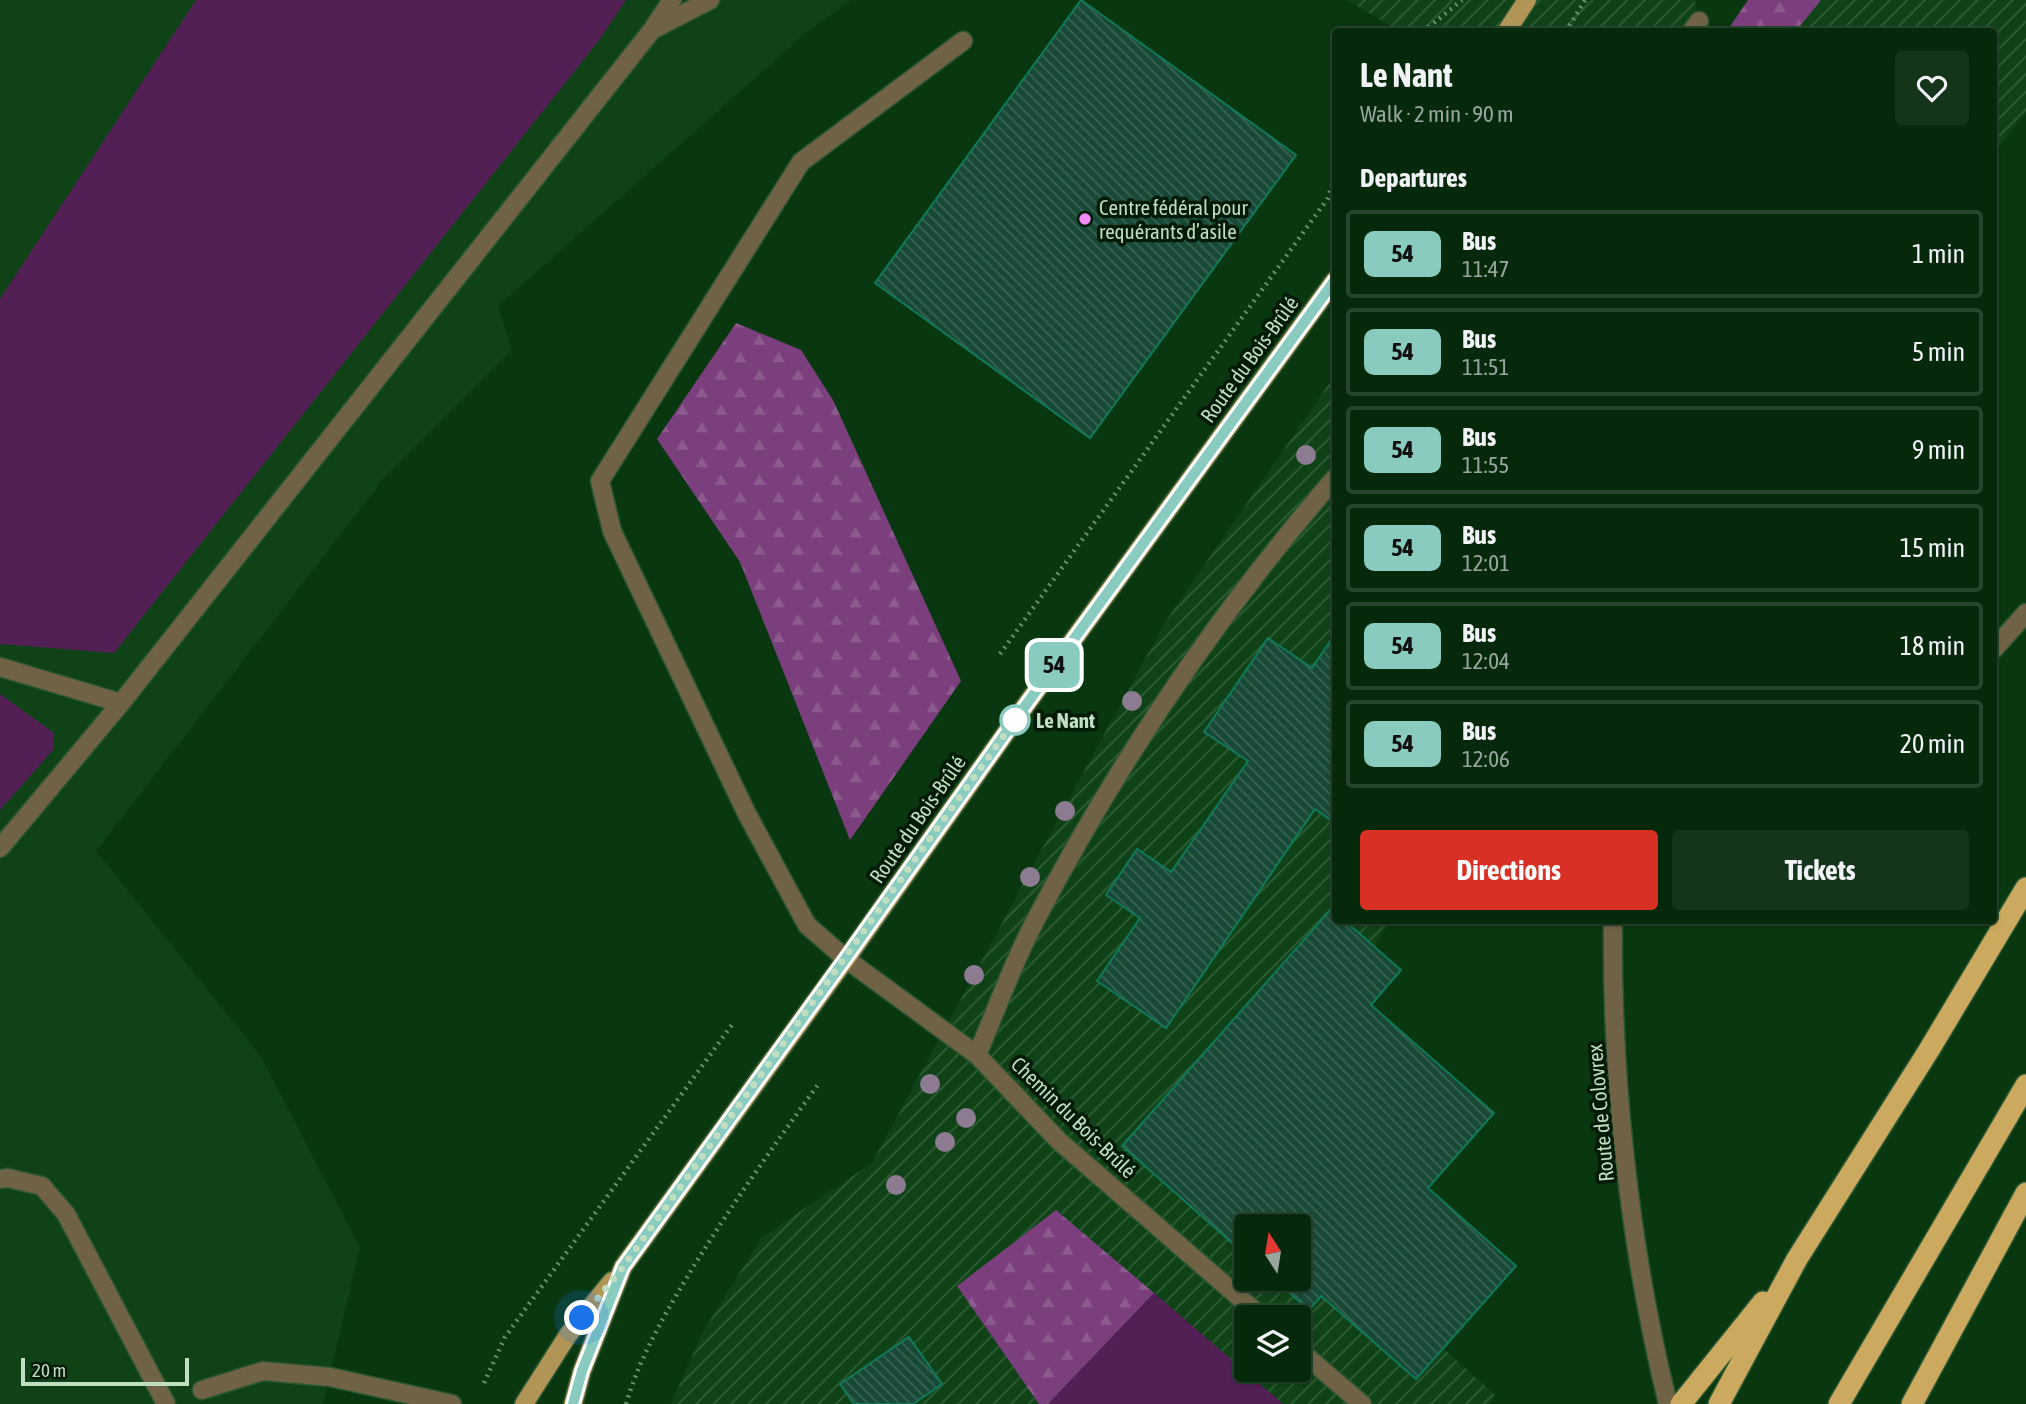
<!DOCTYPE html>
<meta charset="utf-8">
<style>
:root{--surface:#06290c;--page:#14351a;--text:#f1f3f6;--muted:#98a69d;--line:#27452d;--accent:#d93025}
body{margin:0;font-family:"Asap Condensed",sans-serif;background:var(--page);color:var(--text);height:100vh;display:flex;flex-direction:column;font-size:26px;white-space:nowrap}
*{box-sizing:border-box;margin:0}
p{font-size:23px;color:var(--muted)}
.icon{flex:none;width:38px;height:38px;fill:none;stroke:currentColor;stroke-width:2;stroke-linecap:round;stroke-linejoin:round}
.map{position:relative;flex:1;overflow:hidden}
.drawer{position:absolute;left:1332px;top:28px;width:665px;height:896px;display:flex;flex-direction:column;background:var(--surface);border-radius:7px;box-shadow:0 2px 5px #0004,0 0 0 2px var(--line)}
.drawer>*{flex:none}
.badge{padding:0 14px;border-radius:10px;font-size:24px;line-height:46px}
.needle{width:46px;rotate:348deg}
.fabs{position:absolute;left:1234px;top:1214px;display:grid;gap:14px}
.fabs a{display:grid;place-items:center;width:77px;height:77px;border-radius:7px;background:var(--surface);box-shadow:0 2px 5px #0004,0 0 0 2px var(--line);font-size:35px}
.scale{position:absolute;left:21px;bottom:18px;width:168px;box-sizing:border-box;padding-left:7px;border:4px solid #c0dec1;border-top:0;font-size:19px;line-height:24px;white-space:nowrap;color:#c0dec1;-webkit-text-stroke:5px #031b06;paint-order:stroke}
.you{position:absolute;width:35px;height:35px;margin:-18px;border:5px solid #fff;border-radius:50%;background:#1a73e8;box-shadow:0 0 0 10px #1a73e833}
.map>.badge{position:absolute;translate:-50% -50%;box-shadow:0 0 0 4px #fff}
h2{padding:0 28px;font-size:26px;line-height:63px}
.round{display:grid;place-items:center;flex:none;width:74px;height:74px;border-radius:7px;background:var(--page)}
.headline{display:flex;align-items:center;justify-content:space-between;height:119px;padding:0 28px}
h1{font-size:33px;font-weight:700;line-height:52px}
.action{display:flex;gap:14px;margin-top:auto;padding:14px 28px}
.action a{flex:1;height:80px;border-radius:7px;background:var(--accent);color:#fff;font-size:28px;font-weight:700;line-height:80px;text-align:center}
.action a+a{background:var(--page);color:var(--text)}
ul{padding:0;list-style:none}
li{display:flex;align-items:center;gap:21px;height:88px;margin:0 14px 10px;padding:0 14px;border:4px solid var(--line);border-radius:7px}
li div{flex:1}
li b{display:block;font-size:26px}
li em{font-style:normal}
li .badge{min-width:77px;font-weight:700;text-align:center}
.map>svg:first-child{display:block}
.built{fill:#0f4317}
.industrial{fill:url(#industrial-furrows);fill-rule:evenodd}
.grass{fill:#522054}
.forest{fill:url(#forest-firs)}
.building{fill:url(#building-back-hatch);stroke:#107959;stroke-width:2}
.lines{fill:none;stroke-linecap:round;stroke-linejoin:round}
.minor-casing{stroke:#295530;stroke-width:21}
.major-casing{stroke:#295530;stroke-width:21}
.highway-casing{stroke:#295530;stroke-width:24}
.path{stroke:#6a906e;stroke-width:4.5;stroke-dasharray:2 5;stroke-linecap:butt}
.minor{stroke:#6f6245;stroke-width:18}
.major{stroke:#b19557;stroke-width:18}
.highway{stroke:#cba95e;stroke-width:21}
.tree{fill:#8c7b91}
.line-casing{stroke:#fff;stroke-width:16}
.line{stroke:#89cbbe;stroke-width:10}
.walk{stroke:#c0dec1;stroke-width:7;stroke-dasharray:0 12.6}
.poi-dot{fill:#f18bf5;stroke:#031b06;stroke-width:2.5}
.stop-dot{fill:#fff;stroke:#89cbbe;stroke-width:3.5}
.labels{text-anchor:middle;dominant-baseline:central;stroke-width:7;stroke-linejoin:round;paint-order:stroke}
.poi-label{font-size:21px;fill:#c0dec1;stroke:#031b06;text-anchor:start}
.street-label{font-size:21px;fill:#c0dec1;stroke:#031b06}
.stop-label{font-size:21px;font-weight:bold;fill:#c0dec1;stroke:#031b06;text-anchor:start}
</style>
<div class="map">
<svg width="2026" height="1404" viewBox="0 0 2026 1404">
<defs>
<pattern id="industrial-furrows" width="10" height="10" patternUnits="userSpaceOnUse" patternTransform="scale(1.75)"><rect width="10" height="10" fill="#0f4317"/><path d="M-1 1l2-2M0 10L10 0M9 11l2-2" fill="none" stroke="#305e37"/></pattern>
<pattern id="forest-firs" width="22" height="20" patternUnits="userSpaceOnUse" patternTransform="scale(1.75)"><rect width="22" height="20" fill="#7c3f7e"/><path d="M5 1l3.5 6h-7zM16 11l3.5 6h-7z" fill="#8d5a8e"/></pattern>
<pattern id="building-back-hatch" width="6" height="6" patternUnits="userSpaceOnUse" patternTransform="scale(1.75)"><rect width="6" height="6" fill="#184937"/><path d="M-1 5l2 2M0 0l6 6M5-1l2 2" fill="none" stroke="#386352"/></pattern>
</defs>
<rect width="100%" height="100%" fill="#083710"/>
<!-- built -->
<path class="built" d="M 0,0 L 851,0 L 806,33 L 498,306 L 512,350 L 384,478 L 96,851 L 261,1056 L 360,1248 L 323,1404 L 0,1404 Z"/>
<!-- industrial -->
<path class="industrial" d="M 1347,0 L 1695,0 L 1698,31 L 1399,31 Z
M 1821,0 L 2026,0 L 2026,113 L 1993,154 L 1993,32 L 1796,31 Z
M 1335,375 L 1335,920 L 1391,921 L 1374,946 L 1401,970 L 1371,1005 L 1494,1113 L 1428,1188 L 1443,1348 L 1496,1396 L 1489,1404 L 1283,1404 L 1056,1210 L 957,1286 L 1039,1404 L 671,1404 L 702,1333 L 762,1237 L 872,1163 L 1165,622 ZM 1246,1227 L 1298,1227 L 1298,1279 L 1246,1279 ZM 1246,1318 L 1298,1318 L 1298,1370 L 1246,1370 Z"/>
<!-- grass -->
<path class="grass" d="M 196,0 L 626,0 L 600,39 L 114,653 L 0,644 L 0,299 Z
M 0,694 L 54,733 L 54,749 L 0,810 Z
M 1154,1293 L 1283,1404 L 1048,1404 Z"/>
<!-- forest -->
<path class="forest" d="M 1748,0 L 1821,0 L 1796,31 L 1727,31 Z
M 736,323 L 801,350 L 833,400 L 961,681 L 850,840 L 740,562 L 657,439 Z
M 1056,1210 L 1154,1293 L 1048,1404 L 1039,1404 L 957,1286 Z"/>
<!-- building -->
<path class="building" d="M 1081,0 L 1296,155 L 1090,438 L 875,283 Z
M 1335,634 L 1335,823 L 1315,809 L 1166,1028 L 1097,981 L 1140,918 L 1106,895 L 1137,849 L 1171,872 L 1248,761 L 1204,732 L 1268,638 L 1312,668 Z
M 1331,909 L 1335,912 L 1335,920 L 1344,920 L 1401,970 L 1371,1005 L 1494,1113 L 1428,1188 L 1516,1266 L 1416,1379 L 1321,1296 L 1309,1310 L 1274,1279 L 1298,1279 L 1298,1227 L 1246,1227 L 1246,1255 L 1122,1146 Z
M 909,1337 L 942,1384 L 913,1404 L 854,1404 L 840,1384 Z"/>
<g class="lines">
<!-- minor casing -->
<g class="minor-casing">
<path id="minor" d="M 654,29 L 710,0
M 1691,32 L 1699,21
M 963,41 L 801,162 L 600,481 L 612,531 L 747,814 L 807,925 L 846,959 L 977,1055 L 1059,1141 L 1263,1318
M 1993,650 L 2026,613
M 0,667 L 121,703
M 0,848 L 121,703 L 652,30 L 672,0
M 1613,920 C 1611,1078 1630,1251 1668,1404
M 977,1055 C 996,1011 1012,965 1034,923 C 1117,764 1218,613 1335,478
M 0,1179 L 8,1178 L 42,1186 L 66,1214 L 166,1404
M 1298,1349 L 1362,1404
M 202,1390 L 263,1371 L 330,1377 L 452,1404"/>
</g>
<!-- major casing -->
<g class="major-casing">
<path id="major" d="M 1506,32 L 1527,0
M 524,1404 L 568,1335 L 612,1281
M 573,1404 L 582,1371 L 623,1267 L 846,959 L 1015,720 L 1335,280"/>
</g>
<!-- highway casing -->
<g class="highway-casing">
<path id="highway" d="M 1681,1404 L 1763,1302
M 1719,1404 L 1797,1259 L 1929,1050 L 2026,888
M 1839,1404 L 2026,1085
M 1912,1404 L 2026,1193"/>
</g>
<!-- path -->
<path class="path" d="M 1423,32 L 1462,0
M 1566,32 L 1585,0
M 1000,654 L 1328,198 L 1335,175
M 484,1383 L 505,1337 L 734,1022
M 626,1404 C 640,1356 666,1312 692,1269 C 732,1204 775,1144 820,1082"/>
<!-- minor -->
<use href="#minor" class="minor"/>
<!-- major -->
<use href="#major" class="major"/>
<!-- highway -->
<use href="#highway" class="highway"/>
</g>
<!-- trees -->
<g class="tree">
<circle cx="1306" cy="455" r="10"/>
<circle cx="1132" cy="701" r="10"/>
<circle cx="1065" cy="811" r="10"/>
<circle cx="1030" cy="877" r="10"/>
<circle cx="974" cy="975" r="10"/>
<circle cx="930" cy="1084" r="10"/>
<circle cx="966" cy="1118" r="10"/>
<circle cx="945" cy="1142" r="10"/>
<circle cx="896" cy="1185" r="10"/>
</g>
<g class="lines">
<!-- line casing -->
<g class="line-casing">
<path id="line" d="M 573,1404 L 582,1371 L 623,1267 L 846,958 L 1015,720 L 1335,280"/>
</g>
<!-- line -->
<use href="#line" class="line"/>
<!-- walk -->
<path class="walk" d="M 582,1318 L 623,1267 L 1015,720"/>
</g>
<!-- markers -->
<circle class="poi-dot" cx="1085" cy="219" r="7"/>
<circle class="stop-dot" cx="1015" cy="720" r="14"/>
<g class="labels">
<!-- poi labels -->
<g class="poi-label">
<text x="1099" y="207">Centre fédéral pour<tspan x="1099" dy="24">requérants d’asile</tspan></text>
</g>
<!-- street labels -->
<g class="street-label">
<text transform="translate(1249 359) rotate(-54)">Route du Bois-Brûlé</text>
<text transform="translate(917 819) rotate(-55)">Route du Bois-Brûlé</text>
<text transform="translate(1600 1113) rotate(-95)">Route de Colovrex</text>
<text transform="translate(1074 1117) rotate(44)">Chemin du Bois-Brûlé</text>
</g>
<!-- stop labels -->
<g class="stop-label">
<text x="1036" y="720">Le Nant</text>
</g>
</g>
</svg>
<div class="fabs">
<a><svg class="needle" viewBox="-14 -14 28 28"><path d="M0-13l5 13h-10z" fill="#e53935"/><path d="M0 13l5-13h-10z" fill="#98a69d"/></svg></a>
<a><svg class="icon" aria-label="layers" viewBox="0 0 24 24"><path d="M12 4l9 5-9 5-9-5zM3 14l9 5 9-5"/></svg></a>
</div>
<div class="scale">20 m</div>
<div class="you" style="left:582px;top:1318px"></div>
<b class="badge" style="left:1054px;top:665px;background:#89cbbe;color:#111">54</b>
<section class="drawer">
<div class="headline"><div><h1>Le Nant</h1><p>Walk · 2 min · 90 m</p></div><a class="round"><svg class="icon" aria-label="heart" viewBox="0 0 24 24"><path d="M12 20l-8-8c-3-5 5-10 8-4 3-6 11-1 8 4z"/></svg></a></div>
<h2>Departures</h2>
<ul>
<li><span class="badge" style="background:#89cbbe;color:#111">54</span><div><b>Bus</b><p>11:47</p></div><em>1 min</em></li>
<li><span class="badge" style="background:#89cbbe;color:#111">54</span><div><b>Bus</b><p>11:51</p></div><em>5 min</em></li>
<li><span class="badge" style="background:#89cbbe;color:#111">54</span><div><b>Bus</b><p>11:55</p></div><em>9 min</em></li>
<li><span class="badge" style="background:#89cbbe;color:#111">54</span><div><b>Bus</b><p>12:01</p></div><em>15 min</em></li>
<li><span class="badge" style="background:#89cbbe;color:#111">54</span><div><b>Bus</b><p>12:04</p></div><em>18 min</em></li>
<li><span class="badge" style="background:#89cbbe;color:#111">54</span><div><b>Bus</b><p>12:06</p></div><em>20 min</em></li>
</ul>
<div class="action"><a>Directions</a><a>Tickets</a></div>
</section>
</div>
